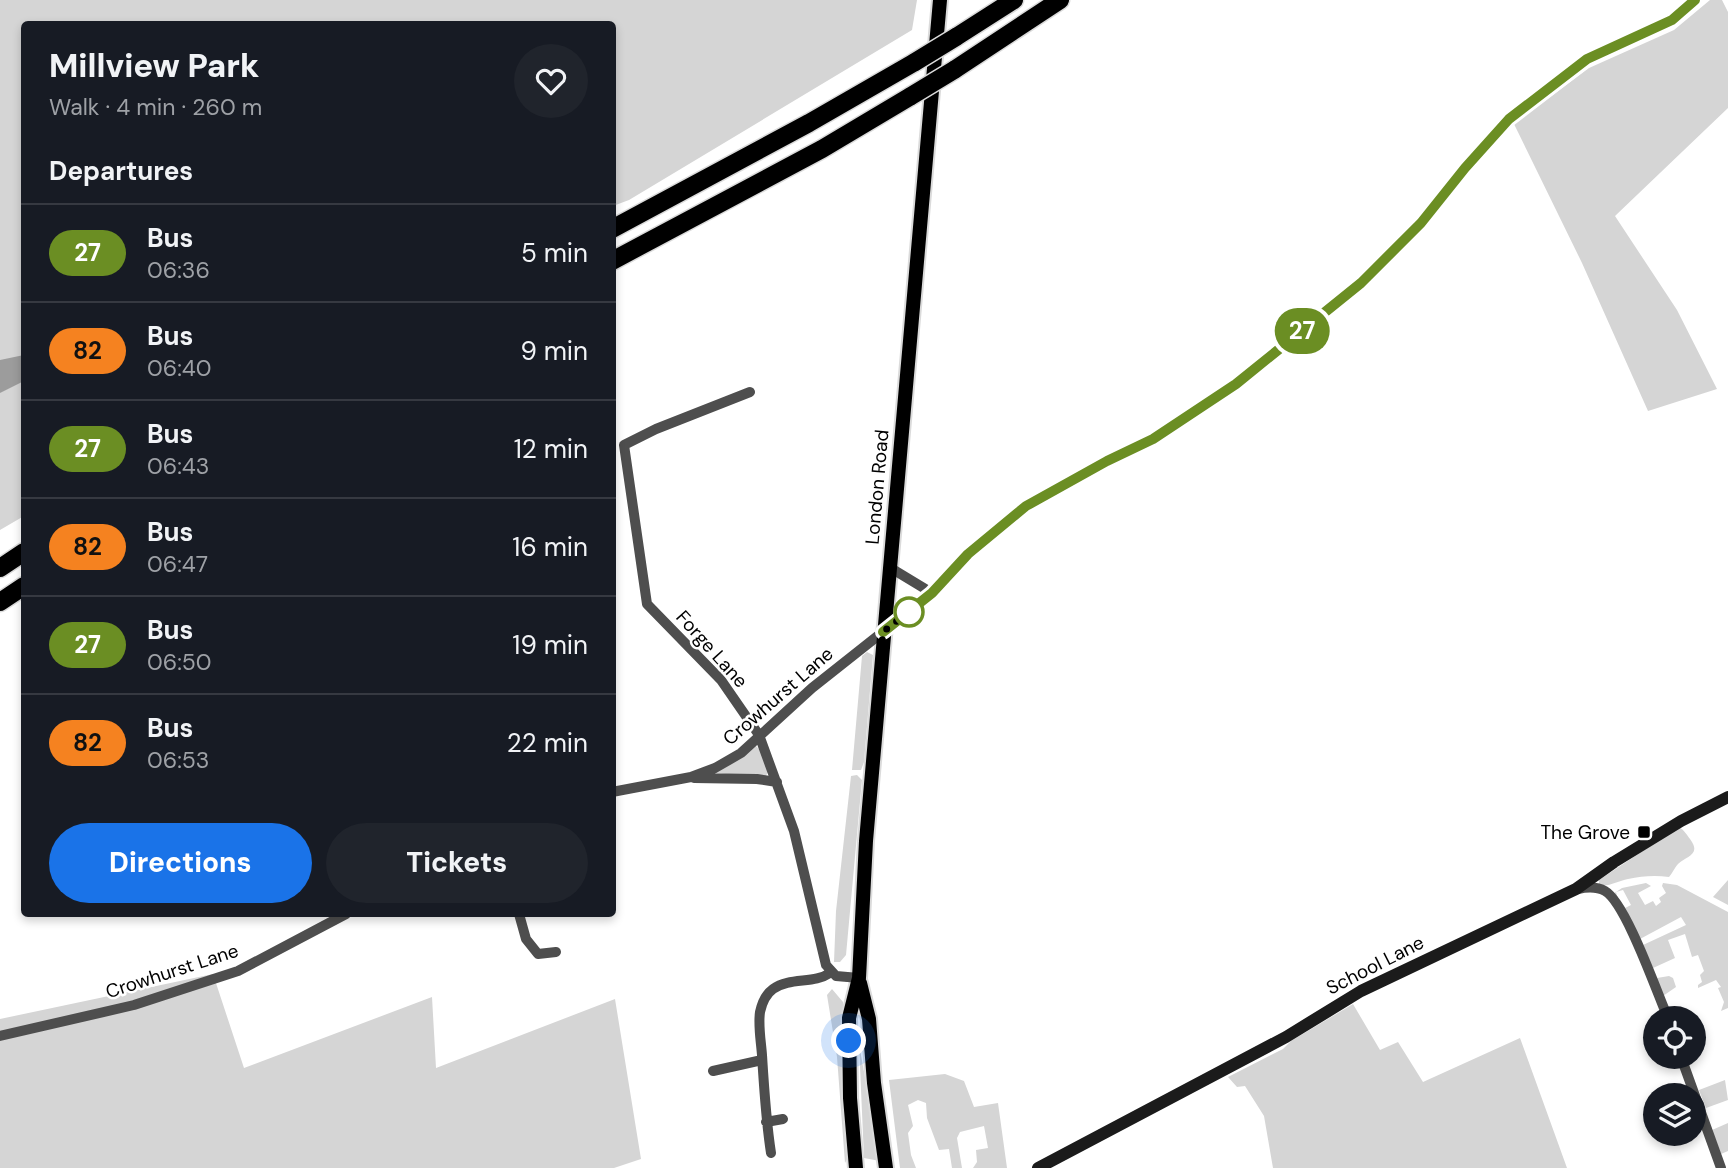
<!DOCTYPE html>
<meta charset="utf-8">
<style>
:root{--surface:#171b24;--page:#20242c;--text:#f1f3f6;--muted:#9ea1a6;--line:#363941;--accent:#1a73e8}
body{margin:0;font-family:"DM Sans",sans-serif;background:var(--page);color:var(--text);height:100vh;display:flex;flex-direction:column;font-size:26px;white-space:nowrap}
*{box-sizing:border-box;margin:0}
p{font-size:23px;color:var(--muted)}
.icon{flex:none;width:38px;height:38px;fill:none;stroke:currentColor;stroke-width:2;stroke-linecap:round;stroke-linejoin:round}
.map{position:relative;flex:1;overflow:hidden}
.details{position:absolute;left:21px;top:21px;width:595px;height:896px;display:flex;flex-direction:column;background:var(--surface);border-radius:7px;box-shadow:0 4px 10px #0003}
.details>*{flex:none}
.badge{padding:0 14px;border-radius:23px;font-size:24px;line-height:46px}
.buttons{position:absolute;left:1643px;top:1006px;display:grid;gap:14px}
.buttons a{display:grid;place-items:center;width:63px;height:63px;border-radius:50%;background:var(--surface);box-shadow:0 4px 10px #0003;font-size:35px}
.you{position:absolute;width:35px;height:35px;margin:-18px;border:5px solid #fff;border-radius:50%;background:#1a73e8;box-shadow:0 0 0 10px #1a73e833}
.map>.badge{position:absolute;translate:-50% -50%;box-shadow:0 0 0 4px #fff}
h2{padding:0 28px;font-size:26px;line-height:63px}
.round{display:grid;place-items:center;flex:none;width:74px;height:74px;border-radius:37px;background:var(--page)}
.overview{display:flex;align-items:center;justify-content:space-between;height:119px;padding:0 28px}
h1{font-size:33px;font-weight:800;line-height:52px}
.cta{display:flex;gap:14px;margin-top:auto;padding:14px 28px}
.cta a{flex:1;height:80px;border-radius:42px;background:var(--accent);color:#fff;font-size:28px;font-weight:800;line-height:80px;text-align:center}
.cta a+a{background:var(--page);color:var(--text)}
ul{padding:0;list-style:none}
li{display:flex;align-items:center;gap:21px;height:98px;padding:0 28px;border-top:2px solid var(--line)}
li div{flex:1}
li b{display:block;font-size:26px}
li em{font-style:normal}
li .badge{min-width:77px;font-weight:700;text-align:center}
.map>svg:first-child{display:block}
.green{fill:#d5d5d5}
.water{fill:#9c9c9c}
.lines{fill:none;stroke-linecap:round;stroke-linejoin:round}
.primary-casing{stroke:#dbdbdb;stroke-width:18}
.highway-casing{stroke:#dbdbdb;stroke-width:21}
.street{stroke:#4e4e4e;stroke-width:10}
.secondary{stroke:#1b1b1b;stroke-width:12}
.primary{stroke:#000;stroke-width:14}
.highway{stroke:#000;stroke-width:18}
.highway-bridge-casing{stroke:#dbdbdb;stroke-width:21;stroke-linecap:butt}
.highway-bridge{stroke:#000;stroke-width:18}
.line-casing{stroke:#fff;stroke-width:16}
.line{stroke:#6b8e23;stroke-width:10}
.walk{stroke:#000;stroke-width:7;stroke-dasharray:0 12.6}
.stop-dot{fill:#fff;stroke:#6b8e23;stroke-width:3.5}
.poi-dot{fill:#000;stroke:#fff;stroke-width:2.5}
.labels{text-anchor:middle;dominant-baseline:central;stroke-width:5;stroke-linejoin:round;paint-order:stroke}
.street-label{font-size:19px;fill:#000;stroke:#fff}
.poi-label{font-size:19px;fill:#000;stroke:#fff;text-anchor:end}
</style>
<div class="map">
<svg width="1728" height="1168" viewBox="0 0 1728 1168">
<rect width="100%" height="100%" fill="#fff"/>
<!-- green -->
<path class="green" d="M 0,0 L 917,0 L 912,30 L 629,200 L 613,206 L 612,24 L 24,24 L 24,516 L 0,530 Z
M 1710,0 L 1722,0 L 1728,12 L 1728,108 L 1615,216 L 1677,310 L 1717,389 L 1648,411 L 1582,263 L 1514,124 L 1589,68 L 1674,30 Z
M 867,652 L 873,655 L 864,762 L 861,770 L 852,770 L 862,656 Z
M 755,745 L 760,750 L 768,772 L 766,776 L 712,773 Z
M 857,775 L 862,780 L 846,955 L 840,962 L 834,962 L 836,911 L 851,776 Z
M 1679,827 C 1685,831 1686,834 1690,839 C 1702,855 1686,856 1678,864 C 1673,870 1674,871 1669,877 C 1655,875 1642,876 1628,879 C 1618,881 1609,887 1599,885 L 1599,880 Z
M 1728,880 L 1728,905 L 1713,897 Z
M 1646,883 L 1651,886 L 1638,893 L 1645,905 L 1653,901 L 1656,906 L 1661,902 L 1659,898 L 1666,893 L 1662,886 L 1663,883 L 1677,885 L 1728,912 L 1728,1008 L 1721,1011 L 1724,1002 L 1718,988 L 1721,987 L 1716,980 L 1698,988 L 1698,985 L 1702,982 L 1700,975 L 1704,971 L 1698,955 L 1692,957 L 1685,934 L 1668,940 L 1675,958 L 1653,968 L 1643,945 L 1686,925 L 1681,917 L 1640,939 L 1625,908 L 1631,905 L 1623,890 L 1616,892 L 1618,899 L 1613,894 L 1622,888 Z
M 213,974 L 244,1068 L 432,997 L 436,1068 L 615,999 L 641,1159 L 614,1168 L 0,1168 L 0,1019 Z
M 1669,976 L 1673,978 L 1676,987 L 1663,996 L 1657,978 Z
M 832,989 L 843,1002 L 848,1157 L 845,1163 L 837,1057 L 827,995 Z
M 1353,1004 L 1380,1050 L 1398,1042 L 1423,1082 L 1520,1038 L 1567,1168 L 1273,1168 L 1264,1116 L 1245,1086 L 1237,1087 L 1228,1077 L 1283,1049 L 1291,1041 Z
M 1698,1020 L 1706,1040 L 1701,1048 L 1694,1049 L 1694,1021 Z
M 859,1044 L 880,1161 L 864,1158 Z
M 945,1074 L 964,1081 L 974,1107 L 998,1103 L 1007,1168 L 973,1168 L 977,1162 L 976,1150 L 988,1148 L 984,1126 L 960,1132 L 957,1138 L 962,1168 L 952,1168 L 949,1149 L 939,1150 L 927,1118 L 926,1103 L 918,1100 L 908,1105 L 913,1126 L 908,1133 L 911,1155 L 916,1168 L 900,1168 L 889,1080 Z
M 1725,1080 L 1728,1100 L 1706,1108 L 1699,1090 Z
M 1728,1123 L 1728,1151 L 1721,1154 L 1712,1130 Z"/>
<!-- water -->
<path class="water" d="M 24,355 L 24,381 L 0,393 L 0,360 Z"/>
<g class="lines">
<!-- primary casing -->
<g class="primary-casing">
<path id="primary" d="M 860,983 L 869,1019 L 874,1083 L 886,1168
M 856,1168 L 850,1098 L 849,1018 L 859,978 L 866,841 L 940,0"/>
</g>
<!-- highway casing -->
<g class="highway-casing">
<path id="highway" d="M 956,37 L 1014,0
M 954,70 L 1060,0
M 612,229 L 809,123 L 915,62
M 612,261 L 822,149 L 911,96
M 0,568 L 24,552
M 0,602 L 24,586"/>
</g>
<!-- street -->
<path class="street" d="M 750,392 L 656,429 L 624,445 L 647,604 L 721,680 L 759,735 L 794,831 L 826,965 L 836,976 L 859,978
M 889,567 L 932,593
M 694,778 L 757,779 L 777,782
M 612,792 L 691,777 L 715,768 L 741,753 L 812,688 L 932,593 L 968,554 L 1026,506 L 1107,461 L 1153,439 L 1236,384 L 1361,283 L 1421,223 L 1465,168 L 1509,119 L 1587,59 L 1672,20 L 1695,0
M 1578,889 C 1587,887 1596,886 1605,891 C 1626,903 1657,993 1668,1018
M 519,914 L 526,939 L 538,954 L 556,952
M 0,1036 L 134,1005 L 238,971 L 346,914
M 1681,1057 L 1721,1168
M 713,1071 L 762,1060
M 766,1122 L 783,1119
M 771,1153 C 766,1121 764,1088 762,1055 C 761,1041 758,1026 760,1012 C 762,1003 766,994 773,989 C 790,977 814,984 830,973"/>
<!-- secondary -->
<path class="secondary" d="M 1038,1168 L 1286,1037 L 1361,991 L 1576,889 L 1614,862 L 1681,821 L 1728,797"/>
<!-- primary -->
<use href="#primary" class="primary"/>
<!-- highway -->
<use href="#highway" class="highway"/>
<!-- highway-bridge casing -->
<g class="highway-bridge-casing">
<path id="highway-bridge" d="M 915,62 L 956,37
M 911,96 L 954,70"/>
</g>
<!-- highway-bridge -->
<use href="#highway-bridge" class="highway-bridge"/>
</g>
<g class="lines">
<!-- line casing -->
<g class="line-casing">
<path id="line" d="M 883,632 L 932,593 L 968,554 L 1026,506 L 1107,461 L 1153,439 L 1236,384 L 1361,283 L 1421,223 L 1465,168 L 1509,119 L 1587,59 L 1672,20 L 1695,0"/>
</g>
<!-- line -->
<use href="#line" class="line"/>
<!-- walk -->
<path class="walk" d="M 849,1041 L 849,1018 L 859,978 L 866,841 L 883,632 L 916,606 L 909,612"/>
</g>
<!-- markers -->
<circle class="stop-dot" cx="909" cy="612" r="14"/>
<rect class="poi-dot" x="1637" y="825" width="14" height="14" rx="3.5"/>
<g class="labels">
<!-- street labels -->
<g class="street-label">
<text transform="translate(877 487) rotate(-85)">London Road</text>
<text transform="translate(712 649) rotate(48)">Forge Lane</text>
<text transform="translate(778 696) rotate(-41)">Crowhurst Lane</text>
<text transform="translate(1375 965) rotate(-27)">School Lane</text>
<text transform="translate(172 971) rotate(-18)">Crowhurst Lane</text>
</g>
<!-- poi labels -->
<g class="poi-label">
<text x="1630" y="832">The Grove</text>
</g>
</g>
</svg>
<div class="buttons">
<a><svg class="icon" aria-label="locate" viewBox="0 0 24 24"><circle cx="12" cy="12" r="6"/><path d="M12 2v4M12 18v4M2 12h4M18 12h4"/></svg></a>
<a><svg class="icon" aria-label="layers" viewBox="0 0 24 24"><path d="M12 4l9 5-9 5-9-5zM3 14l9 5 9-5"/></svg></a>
</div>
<div class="you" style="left:849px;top:1041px"></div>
<b class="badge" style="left:1302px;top:331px;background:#6b8e23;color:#fff">27</b>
<section class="details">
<div class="overview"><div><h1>Millview Park</h1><p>Walk · 4 min · 260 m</p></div><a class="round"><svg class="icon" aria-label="heart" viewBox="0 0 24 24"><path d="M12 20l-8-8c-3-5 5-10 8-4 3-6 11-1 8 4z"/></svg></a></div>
<h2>Departures</h2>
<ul>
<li><span class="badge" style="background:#6b8e23;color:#fff">27</span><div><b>Bus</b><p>06:36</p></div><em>5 min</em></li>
<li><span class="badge" style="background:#f58220;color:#111">82</span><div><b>Bus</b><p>06:40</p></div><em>9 min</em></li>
<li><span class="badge" style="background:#6b8e23;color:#fff">27</span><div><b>Bus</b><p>06:43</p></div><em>12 min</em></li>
<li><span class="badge" style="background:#f58220;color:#111">82</span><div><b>Bus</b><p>06:47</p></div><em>16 min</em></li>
<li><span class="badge" style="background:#6b8e23;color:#fff">27</span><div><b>Bus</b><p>06:50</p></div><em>19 min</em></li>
<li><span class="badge" style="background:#f58220;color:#111">82</span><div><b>Bus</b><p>06:53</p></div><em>22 min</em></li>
</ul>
<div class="cta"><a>Directions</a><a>Tickets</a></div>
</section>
</div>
